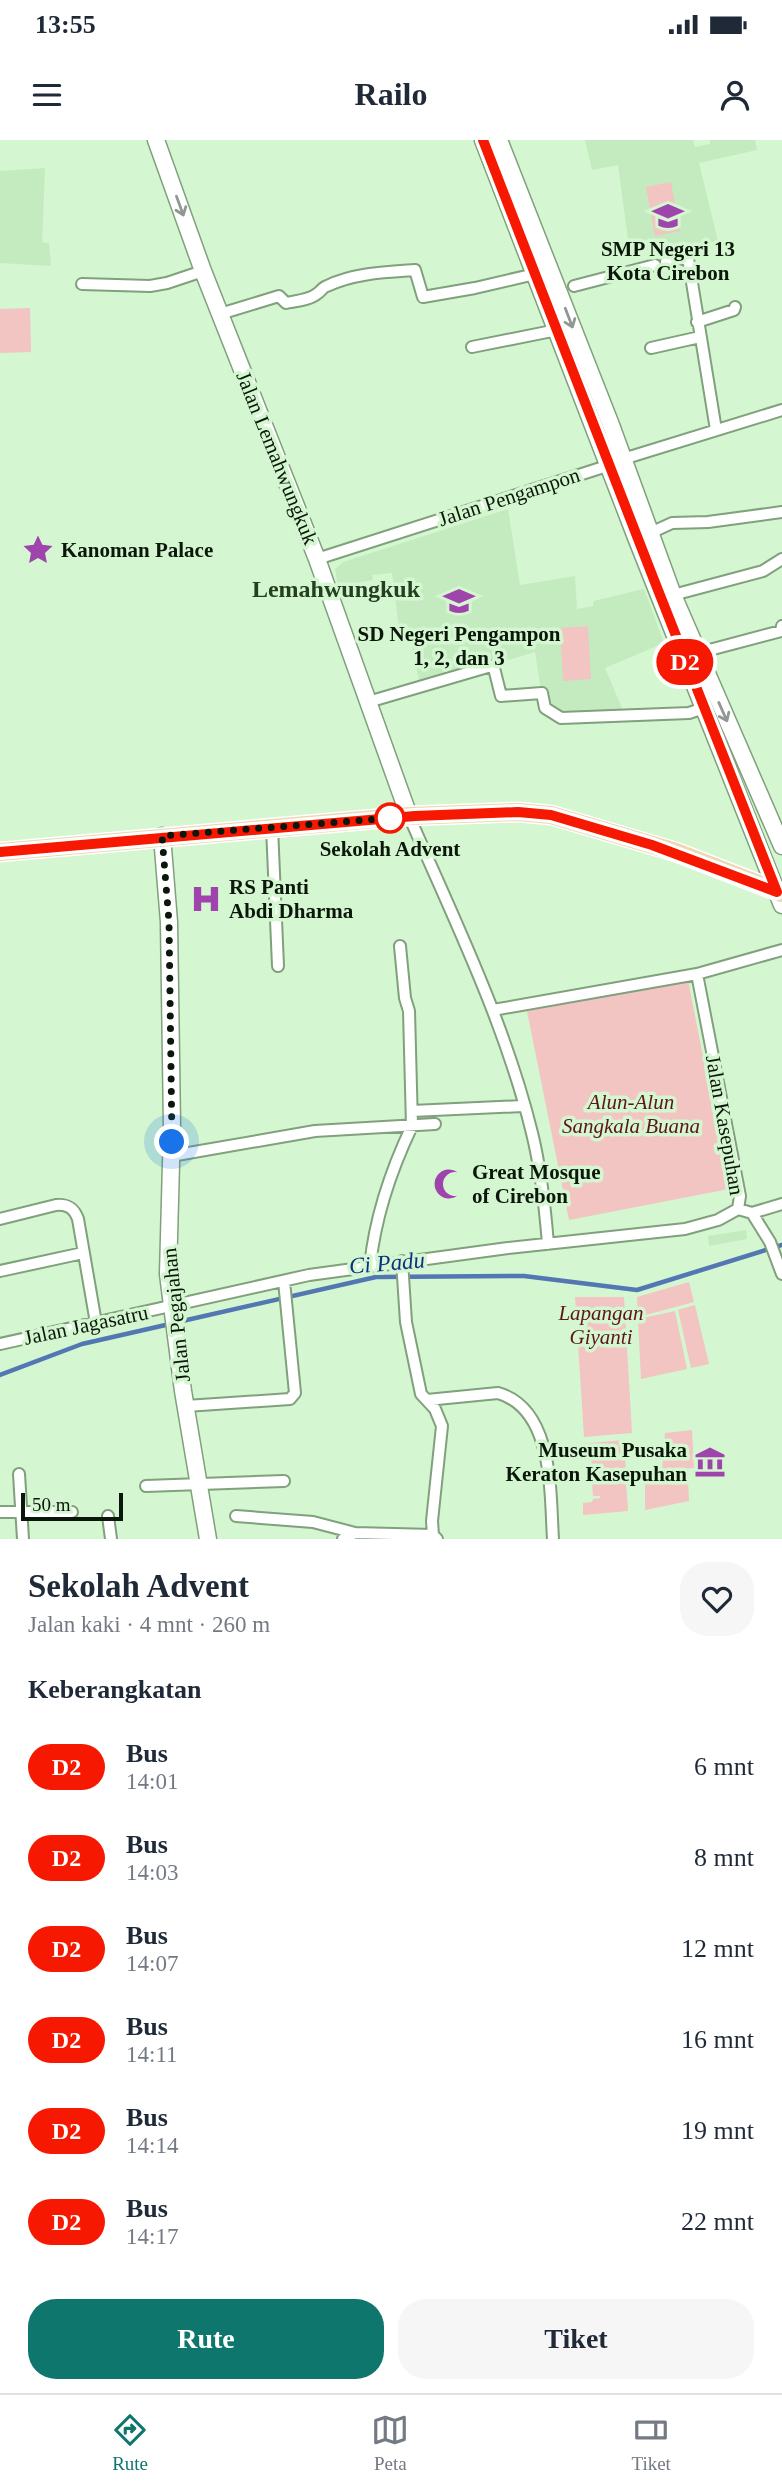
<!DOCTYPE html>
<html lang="id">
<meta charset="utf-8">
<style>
:root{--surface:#fff;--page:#f6f6f7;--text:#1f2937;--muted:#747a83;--line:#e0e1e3;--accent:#0f766e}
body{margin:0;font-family:"Times New Roman",serif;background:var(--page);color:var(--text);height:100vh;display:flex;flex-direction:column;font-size:26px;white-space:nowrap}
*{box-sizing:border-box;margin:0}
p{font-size:23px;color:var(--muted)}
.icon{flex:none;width:38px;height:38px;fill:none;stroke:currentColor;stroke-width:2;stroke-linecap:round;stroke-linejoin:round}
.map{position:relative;height:1399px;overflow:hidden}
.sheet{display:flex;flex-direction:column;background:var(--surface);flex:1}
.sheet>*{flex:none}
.badge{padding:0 14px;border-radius:23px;font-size:24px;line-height:46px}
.scale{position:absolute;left:21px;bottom:18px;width:102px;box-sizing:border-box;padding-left:7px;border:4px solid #0b170a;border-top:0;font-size:19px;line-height:24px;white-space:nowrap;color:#0b170a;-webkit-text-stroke:5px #d4f6d0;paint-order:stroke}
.you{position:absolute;width:35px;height:35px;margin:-18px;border:5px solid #fff;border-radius:50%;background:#1a73e8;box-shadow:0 0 0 10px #1a73e833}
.map>.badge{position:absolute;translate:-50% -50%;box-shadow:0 0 0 4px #fff}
h2{padding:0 28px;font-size:26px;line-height:63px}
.round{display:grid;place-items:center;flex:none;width:74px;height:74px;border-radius:28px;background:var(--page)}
.headline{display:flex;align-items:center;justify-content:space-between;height:119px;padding:0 28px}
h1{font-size:33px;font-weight:700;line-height:52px}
.primary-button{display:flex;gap:14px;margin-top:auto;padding:14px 28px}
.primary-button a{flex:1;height:80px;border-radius:28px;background:var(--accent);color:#fff;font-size:28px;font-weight:700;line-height:80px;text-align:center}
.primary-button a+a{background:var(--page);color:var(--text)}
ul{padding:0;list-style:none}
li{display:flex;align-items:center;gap:21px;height:91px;padding:0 28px}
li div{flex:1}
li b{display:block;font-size:26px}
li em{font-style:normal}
li .badge{min-width:77px;font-weight:700;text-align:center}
.status{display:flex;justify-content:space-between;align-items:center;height:49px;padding:0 35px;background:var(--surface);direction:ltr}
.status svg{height:19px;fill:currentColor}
header{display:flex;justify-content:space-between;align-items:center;height:91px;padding:0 28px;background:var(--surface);font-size:32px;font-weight:700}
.tabs{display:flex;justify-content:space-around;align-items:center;height:98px;border-top:2px solid var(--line);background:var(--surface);font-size:19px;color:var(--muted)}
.tabs a{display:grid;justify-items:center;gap:4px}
.tabs .selected{color:var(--accent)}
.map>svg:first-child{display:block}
.built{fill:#c4ebbf}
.green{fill:#f2c4c2}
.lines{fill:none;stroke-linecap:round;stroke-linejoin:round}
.stream{stroke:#5277b3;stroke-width:4.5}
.street-casing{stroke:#81a07d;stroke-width:14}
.secondary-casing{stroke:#81a07d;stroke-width:19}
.primary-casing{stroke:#fff;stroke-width:21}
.street{stroke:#fff;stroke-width:10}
.secondary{stroke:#fff;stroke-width:16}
.primary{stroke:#ecd8b2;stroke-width:18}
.oneway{stroke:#919791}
.line-casing{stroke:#fff;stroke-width:16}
.line{stroke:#f61800;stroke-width:10}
.walk{stroke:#0b170a;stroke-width:7;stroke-dasharray:0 12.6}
.stop-dot{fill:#fff;stroke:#f61800;stroke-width:3.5}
.labels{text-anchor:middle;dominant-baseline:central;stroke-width:7;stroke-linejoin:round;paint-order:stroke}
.poi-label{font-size:21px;font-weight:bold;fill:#0b170a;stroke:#d4f6d0;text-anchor:start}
.street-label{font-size:21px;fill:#0b170a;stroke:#d4f6d0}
.stop-label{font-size:21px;font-weight:bold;fill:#0b170a;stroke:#d4f6d0}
.park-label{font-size:21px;font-style:italic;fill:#5e1519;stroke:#d4f6d0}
.water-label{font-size:23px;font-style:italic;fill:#0b3280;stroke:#d4f6d0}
.quarter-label{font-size:24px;font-weight:bold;fill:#244021;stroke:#d4f6d0}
</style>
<div class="status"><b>13:55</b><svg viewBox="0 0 49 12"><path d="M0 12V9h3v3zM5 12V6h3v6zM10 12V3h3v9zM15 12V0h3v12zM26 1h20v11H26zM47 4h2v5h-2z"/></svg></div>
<header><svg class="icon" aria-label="menu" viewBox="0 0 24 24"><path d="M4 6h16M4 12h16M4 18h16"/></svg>Railo<svg class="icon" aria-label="person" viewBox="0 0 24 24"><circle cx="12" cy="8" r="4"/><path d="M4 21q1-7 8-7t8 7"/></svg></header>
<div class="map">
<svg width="782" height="1399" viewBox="0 0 782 1399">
<rect width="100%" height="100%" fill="#d4f6d0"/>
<!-- built -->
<path class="built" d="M 585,0 L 693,0 L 695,7 L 710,4 L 710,0 L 755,0 L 757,10 L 699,23 L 718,101 L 688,106 L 687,103 L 630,114 L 618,25 L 592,30 Z
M 45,28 L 42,102 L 49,103 L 51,126 L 0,123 L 0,31 Z
M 508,369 L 520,445 L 575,436 L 577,469 L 593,466 L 593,461 L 644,449 L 664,503 L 605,528 L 625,575 L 560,577 L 554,572 L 541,551 L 535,512 L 420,546 L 408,488 L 399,489 L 392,433 L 372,435 L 373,440 L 338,446 L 335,429 L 343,422 Z
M 746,1090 L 747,1099 L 709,1106 L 708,1096 Z"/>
<!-- green -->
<path class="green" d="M 671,42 L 680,91 L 655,96 L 646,47 Z
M 30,168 L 31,212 L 0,213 L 0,169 Z
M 588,486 L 591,539 L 563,541 L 560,488 Z
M 688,840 L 729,1049 L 569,1080 L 527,871 Z
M 689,1142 L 694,1162 L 638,1177 L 637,1157 Z
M 575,1157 L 624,1157 L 632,1293 L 584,1297 Z
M 695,1165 L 709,1224 L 691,1228 L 678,1170 Z
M 675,1171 L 687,1229 L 641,1239 L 638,1179 Z
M 692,1290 L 694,1328 L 662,1330 L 665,1293 Z
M 624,1300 L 626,1332 L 592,1334 L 591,1312 L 580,1307 L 580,1304 Z
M 626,1341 L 628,1371 L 583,1375 L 583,1363 L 592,1362 L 593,1359 L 600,1358 L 600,1356 L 593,1356 L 592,1342 Z
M 648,1341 L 688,1341 L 689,1361 L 645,1370 L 645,1345 Z"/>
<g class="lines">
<!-- stream -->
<path class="stream" d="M 178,1182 L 376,1137 L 524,1136 L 637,1150 L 782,1105
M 0,1235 L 82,1204 L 170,1184"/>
<!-- street casing -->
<g class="street-casing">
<path id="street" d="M 683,119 L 688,118 L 716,290
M 666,122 L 675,120
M 82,144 L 150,146 L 167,143 L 203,131
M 574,146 L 655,125
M 220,174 L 279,156 L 286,163 C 296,161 310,160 318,153 C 321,151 323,147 327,146 C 354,133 386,132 415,130 L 423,157 L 475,148 L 535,134
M 697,182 L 734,170 L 735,167
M 472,207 L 557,190
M 651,208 L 700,197
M 646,395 L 672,383 L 708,382 L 782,372
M 317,419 L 610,325 L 623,319 L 782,270
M 673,455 L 763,431 L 782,419
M 698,513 L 781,491 L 782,486
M 368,562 L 491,526 L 494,528 L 501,556 L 542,553 L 545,568 L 561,578 L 689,573 L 704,568
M 409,676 C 454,779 505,883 532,993 C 541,1029 545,1067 548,1104
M 272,687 L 278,826
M 493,870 L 697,834 L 782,810
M 412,971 L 523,966
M 171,1016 L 315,991 L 435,984
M 738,1069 L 752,1073 L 770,1102 L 782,1134
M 752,1073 L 782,1064
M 0,1079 L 56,1065 C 68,1064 74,1068 78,1079 L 96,1183
M 402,1121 L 406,1182 L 421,1254 L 435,1269 L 442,1286 L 432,1381 L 433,1395 L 437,1399
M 370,1126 C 375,1078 391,1030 412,986 L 409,871 L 405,858 L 400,806
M 0,1131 L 83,1113
M 0,1204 L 309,1135 L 508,1108 L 685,1089 L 718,1080 L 738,1069 L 740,1056 L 697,834
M 427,1260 L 498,1253 C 554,1269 550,1353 553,1399
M 186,1266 L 290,1259 L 295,1253 L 284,1141
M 19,1334 L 23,1399
M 146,1346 L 284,1341
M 0,1372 L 72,1372
M 108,1376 L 111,1399
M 236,1376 L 313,1382 L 355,1393
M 343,1399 L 355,1393 L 433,1395"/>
</g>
<!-- secondary casing -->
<g class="secondary-casing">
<path id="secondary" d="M 156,0 L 203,131 L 317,419 L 409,676
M 483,0 L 637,400 L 782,765
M 499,0 L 611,285 L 673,455 L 782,706
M 162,696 L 169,782 L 172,987 L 168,1134 L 183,1251 L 208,1399"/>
</g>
<!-- primary casing -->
<g class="primary-casing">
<path id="primary" d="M 0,712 L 409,676 L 518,672 L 551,675 L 676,712 L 782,753"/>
</g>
<!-- street -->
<use href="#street" class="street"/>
<!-- secondary -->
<use href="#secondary" class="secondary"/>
<!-- primary -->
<use href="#primary" class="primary"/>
</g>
<!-- one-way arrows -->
<defs><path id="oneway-shaft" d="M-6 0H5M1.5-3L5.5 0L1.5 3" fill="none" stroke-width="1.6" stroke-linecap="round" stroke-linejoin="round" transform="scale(1.75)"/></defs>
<g class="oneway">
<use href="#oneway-shaft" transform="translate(180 66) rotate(70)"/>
<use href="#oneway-shaft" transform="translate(569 178) rotate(69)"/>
<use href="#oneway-shaft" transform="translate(723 572) rotate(66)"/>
</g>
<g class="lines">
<!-- line casing -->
<g class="line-casing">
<path id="line" d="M 0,712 L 415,676 L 518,672 L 551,675 L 652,705 L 777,752 C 677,502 581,251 483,0"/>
</g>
<!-- line -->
<use href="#line" class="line"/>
<!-- walk -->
<path class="walk" d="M 172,1002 L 169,782 L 162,696 L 390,678"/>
</g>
<!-- icons -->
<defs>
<g id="school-bare" transform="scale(2.415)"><path d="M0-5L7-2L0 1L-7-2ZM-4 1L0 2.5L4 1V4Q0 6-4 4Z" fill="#9f43ad" stroke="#d4f6d0" stroke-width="2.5" paint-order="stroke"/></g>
<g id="sight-bare" transform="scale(2.415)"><path d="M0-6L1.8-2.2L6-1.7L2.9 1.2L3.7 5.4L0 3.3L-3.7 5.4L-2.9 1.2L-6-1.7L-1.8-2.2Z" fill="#9f43ad" stroke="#d4f6d0" stroke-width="2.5" paint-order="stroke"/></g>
<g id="hospital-bare" transform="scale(2.415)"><path d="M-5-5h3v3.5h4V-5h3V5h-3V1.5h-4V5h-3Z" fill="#9f43ad" stroke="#d4f6d0" stroke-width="2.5" paint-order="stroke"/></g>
<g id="mosque-bare" transform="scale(2.415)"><path d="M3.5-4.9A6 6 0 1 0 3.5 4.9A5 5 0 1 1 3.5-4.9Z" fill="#9f43ad" stroke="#d4f6d0" stroke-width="2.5" paint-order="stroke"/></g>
<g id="museum-bare" transform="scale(2.415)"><path d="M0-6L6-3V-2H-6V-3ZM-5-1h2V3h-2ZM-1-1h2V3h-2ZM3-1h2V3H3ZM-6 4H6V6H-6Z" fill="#9f43ad" stroke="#d4f6d0" stroke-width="2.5" paint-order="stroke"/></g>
</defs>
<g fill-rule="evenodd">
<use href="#school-bare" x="668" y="76"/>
<use href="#sight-bare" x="38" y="410"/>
<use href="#school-bare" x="459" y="461"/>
<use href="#hospital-bare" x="206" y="759"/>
<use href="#mosque-bare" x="449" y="1044"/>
<use href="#museum-bare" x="710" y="1322"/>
</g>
<!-- markers -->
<circle class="stop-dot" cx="390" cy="678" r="14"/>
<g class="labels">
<!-- poi labels -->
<g class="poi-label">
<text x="668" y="109" text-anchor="middle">SMP Negeri 13<tspan x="668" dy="24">Kota Cirebon</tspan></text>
<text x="61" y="410">Kanoman Palace</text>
<text x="459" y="494" text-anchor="middle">SD Negeri Pengampon<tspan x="459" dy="24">1, 2, dan 3</tspan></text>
<text x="229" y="747">RS Panti<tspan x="229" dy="24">Abdi Dharma</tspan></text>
<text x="472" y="1032">Great Mosque<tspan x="472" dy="24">of Cirebon</tspan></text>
<text x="687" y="1310" text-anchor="end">Museum Pusaka<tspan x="687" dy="24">Keraton Kasepuhan</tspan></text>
</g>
<!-- street labels -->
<g class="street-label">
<text transform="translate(277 318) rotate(68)">Jalan Lemahwungkuk</text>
<text transform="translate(509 357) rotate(-18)">Jalan Pengampon</text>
<text transform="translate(725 985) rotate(80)">Jalan Kasepuhan</text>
<text transform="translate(176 1175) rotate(-96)">Jalan Pegajahan</text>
<text transform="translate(86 1185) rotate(-12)">Jalan Jagasatru</text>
</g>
<!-- stop labels -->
<g class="stop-label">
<text x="390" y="709">Sekolah Advent</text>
</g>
<!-- park labels -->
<g class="park-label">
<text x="631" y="962">Alun-Alun<tspan x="631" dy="24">Sangkala Buana</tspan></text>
<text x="601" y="1173">Lapangan<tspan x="601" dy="24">Giyanti</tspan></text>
</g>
<!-- water labels -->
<g class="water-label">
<text transform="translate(387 1123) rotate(-5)">Ci Padu</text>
</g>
<!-- quarter labels -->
<g class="quarter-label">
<text x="336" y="449">Lemahwungkuk</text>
</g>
</g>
</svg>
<div class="scale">50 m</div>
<div class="you" style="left:172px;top:1002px"></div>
<b class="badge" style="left:685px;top:522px;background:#f61800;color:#fff">D2</b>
</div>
<section class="sheet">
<div class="headline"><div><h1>Sekolah Advent</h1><p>Jalan kaki · 4 mnt · 260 m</p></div><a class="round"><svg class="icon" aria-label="heart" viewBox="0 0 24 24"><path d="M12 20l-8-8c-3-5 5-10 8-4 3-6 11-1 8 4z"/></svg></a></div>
<h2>Keberangkatan</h2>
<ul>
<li><span class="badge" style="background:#f61800;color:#fff">D2</span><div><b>Bus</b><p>14:01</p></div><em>6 mnt</em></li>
<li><span class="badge" style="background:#f61800;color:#fff">D2</span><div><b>Bus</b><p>14:03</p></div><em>8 mnt</em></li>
<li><span class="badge" style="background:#f61800;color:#fff">D2</span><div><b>Bus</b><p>14:07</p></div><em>12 mnt</em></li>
<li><span class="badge" style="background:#f61800;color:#fff">D2</span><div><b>Bus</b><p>14:11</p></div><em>16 mnt</em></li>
<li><span class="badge" style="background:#f61800;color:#fff">D2</span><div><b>Bus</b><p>14:14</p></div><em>19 mnt</em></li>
<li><span class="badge" style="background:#f61800;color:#fff">D2</span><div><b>Bus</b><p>14:17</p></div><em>22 mnt</em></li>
</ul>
<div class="primary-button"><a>Rute</a><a>Tiket</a></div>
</section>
<nav class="tabs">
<a class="selected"><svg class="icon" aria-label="directions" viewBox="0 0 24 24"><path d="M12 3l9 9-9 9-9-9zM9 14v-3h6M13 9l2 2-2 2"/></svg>Rute</a>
<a><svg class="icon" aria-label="map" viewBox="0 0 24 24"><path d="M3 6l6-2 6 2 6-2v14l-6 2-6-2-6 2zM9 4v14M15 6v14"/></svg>Peta</a>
<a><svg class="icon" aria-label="tickets" viewBox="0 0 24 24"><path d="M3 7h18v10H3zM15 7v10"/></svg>Tiket</a>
</nav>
